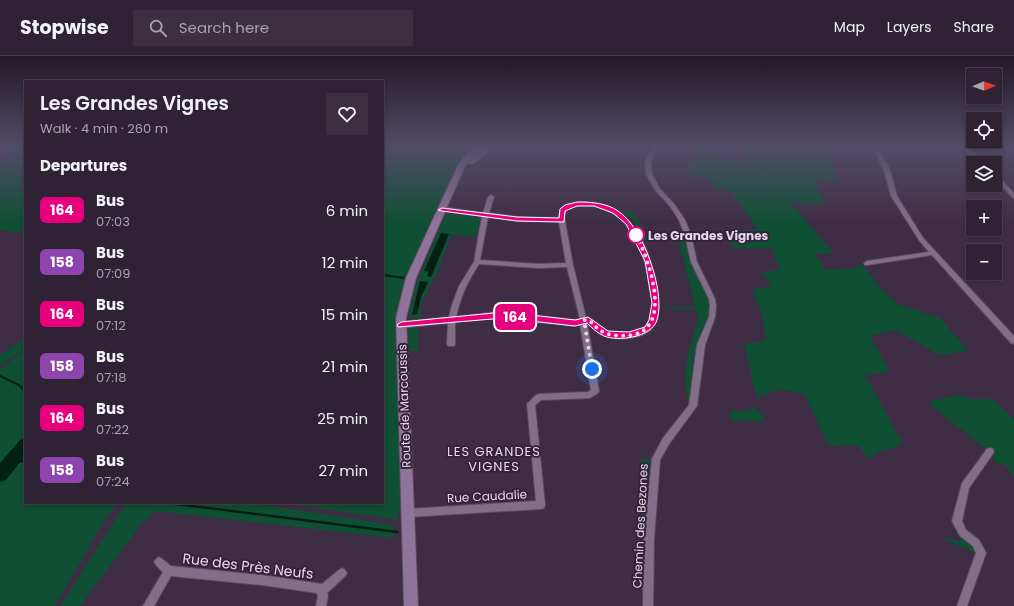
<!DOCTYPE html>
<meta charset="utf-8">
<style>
:root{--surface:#2f2234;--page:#3b2f40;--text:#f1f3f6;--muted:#a7a4ac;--line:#4a3f4f}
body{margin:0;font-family:Poppins,sans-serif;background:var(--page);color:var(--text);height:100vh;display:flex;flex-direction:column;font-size:15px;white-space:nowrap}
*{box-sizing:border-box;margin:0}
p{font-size:13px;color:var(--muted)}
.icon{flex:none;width:22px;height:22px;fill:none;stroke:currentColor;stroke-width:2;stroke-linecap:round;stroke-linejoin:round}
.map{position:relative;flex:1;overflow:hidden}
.side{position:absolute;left:24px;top:24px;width:360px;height:424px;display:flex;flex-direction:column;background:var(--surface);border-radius:0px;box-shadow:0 2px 6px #0003,0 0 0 1px var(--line)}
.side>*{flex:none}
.badge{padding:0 8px;border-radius:6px;font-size:14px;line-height:26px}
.needle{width:26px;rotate:89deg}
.tools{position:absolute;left:966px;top:12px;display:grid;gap:8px}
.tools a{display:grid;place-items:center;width:36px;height:36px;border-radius:0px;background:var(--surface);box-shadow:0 2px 6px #0003,0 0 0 1px var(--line);font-size:20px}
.you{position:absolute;width:20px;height:20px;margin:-10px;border:3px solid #fff;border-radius:50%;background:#1a73e8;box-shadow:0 0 0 6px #1a73e833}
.map>.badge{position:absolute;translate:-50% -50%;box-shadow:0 0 0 2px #fff}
h2{padding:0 16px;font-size:15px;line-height:36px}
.round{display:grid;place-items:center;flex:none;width:42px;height:42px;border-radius:0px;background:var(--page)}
.overview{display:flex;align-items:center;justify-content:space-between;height:68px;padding:0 16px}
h1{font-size:19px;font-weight:600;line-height:30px}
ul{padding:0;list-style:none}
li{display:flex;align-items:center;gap:12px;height:52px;padding:0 16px}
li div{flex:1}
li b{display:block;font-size:15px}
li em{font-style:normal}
li .badge{min-width:44px;font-weight:700;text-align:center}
header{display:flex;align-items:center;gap:24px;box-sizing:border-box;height:56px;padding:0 20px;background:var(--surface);border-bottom:1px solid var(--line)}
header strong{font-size:19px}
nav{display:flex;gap:22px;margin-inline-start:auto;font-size:14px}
.search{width:280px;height:36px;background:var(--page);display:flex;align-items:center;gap:10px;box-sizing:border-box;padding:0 14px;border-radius:0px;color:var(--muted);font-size:15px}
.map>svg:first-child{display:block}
.green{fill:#0f4f33;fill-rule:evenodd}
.water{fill:#032113}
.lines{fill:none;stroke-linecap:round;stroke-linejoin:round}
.stream-far1{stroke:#032113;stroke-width:2}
.stream{stroke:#032113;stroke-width:2.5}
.river{fill:#032113;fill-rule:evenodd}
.minor-casing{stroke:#5b4b60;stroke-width:2}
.secondary-casing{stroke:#5b4b60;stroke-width:2}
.minor{fill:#836e8a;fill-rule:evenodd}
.secondary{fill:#90739a;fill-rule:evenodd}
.line{fill:#e6007e;stroke:#fff}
.walk{stroke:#e5d9e9;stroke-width:4;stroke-dasharray:0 7.2}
.stop-dot{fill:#fff;stroke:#e6007e;stroke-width:2}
.labels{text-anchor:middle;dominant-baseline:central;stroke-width:4;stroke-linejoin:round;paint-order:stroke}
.stop-label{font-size:12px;font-weight:bold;fill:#e5d9e9;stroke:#35233b;text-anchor:start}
.street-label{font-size:12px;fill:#e5d9e9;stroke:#35233b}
.neighbourhood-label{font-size:13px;letter-spacing:1px;fill:#e5d9e9;stroke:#35233b}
.near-street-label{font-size:14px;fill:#e5d9e9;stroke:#35233b}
</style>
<header>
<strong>Stopwise</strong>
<div class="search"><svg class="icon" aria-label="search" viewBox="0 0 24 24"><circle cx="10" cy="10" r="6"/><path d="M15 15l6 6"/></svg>Search here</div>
<nav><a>Map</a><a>Layers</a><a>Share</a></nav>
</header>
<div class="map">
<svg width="1014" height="550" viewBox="0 0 1014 550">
<rect width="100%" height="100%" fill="#3f2d45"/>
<!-- green -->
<path class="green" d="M 23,90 L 25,90 L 25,177 L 0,174 L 0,107 Z
M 383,90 L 466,90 L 463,97 L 465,97 L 469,90 L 471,90 L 471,94 L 403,234 L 401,457 L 398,456 L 398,464 L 282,447 L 383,447 Z
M 688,90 L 719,90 L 725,102 L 746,103 L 741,90 L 793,92 L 793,90 L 828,90 L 838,126 L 815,124 L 824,149 L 790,146 L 834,197 L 815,198 L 825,214 L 858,212 L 856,209 L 863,209 L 881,233 L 898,248 L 940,262 L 968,295 L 940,299 L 895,274 L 870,280 L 890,316 L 865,319 L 903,388 L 879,396 L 869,403 L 857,389 L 829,390 L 804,338 L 779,333 L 756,342 L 758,336 L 755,335 L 744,288 L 766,285 L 761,256 L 752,234 L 772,230 L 762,217 L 780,213 L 771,192 L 734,193 L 725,176 L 758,173 L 728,133 L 718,134 L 707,120 L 694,122 L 686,107 L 697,106 Z
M 632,154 L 642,171 L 648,186 L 646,186 L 634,165 L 623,156 Z
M 446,157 L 481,162 L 475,181 L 452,178 L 437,217 L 423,244 L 420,262 L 411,262 L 409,259 L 415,231 ZM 449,178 L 431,221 L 427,220 L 429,216 L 424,215 ZM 420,225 L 428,226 L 421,241 L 417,258 L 414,245 Z
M 686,179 L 710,245 L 710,254 L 690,348 C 682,332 686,304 691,286 C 695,271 700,270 696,253 L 661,252 L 661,251 L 695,250 L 677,180 Z
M 411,270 L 418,270 L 418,295 L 409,295 L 408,273 Z
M 25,282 L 25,292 L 0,310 L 0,299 Z
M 25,293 L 25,447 L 118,447 L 105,464 L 55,550 L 0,550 L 0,314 Z
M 960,339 L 972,343 L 992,343 L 1014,363 L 1014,421 L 1007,411 L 992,403 L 994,400 L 990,396 L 935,353 L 929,345 Z
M 756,351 L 766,365 L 731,365 L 729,355 L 744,355 Z
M 640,403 L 652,403 L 647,471 L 643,473 Z
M 126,447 L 251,447 L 389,468 L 394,470 L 393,482 L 156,455 L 143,466 L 80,550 L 60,550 Z
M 961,480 L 971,486 L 977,495 L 975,497 L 946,484 L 947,481 L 959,486 Z"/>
<!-- water -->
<path class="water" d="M 441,177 L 449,178 L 431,221 L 427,220 L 429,216 L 424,215 Z
M 420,225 L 428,226 L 421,241 L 417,258 L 412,259 Z"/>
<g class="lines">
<!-- stream-far1 -->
<path class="stream-far1" d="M 383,219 L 404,222
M 0,320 L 19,329 L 25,335"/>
<!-- stream -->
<path class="stream" d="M 11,406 L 25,405
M 169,447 L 397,476"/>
<!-- river -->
<path class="river" d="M 25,382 L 25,400 L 6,424 L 0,426 L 0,407 L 20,384 Z"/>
<!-- minor casing -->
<g class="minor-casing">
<path id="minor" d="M 653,90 L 658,90 L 651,105 L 652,118 L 660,133 L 674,148 L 685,164 L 691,179 L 697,206 L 715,243 L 716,250 L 715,261 L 705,289 L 697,350 L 669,388 L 660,404 L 654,483 L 653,550 L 643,550 L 644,483 L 652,403 L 663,382 L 689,349 L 697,289 L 709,261 L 710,250 L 709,243 L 691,206 L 685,179 L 679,164 L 670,150 L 656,135 L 646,118 L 645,105 Z
M 872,90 L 877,90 L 890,114 L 897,140 L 923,182 L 1014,280 L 1014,288 L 1011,287 L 932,199 L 867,209 L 865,209 L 864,207 L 867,205 L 929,196 L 919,184 L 891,140 L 884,114 Z
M 960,90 L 965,90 L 986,107 L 980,107 Z
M 995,118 L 997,119 L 1014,137 L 1014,142 L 1012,141 L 995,123 Z
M 491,139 L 494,141 L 489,157 L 517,161 L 559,162 L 558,160 L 563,151 C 576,145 588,144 602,149 C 638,161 650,195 656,230 C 658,243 661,260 653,271 C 648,278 639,281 631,282 C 611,285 602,279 587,267 L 599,335 L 598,337 L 590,342 L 541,344 L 535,349 L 545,449 L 544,452 L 541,453 L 408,461 L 405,460 L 404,457 L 405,454 L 408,453 L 536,445 L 527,348 L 536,339 L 539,338 L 588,336 L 591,334 L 580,268 L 575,270 L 496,262 L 455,266 L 455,288 L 454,290 L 448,290 L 447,288 L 448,267 L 401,272 L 398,269 L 401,266 L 449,261 L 452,249 L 459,230 L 474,206 L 482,160 L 442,155 L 439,153 L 442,151 L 483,157 L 488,141 ZM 585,149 C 601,150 615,157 626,168 C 642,185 658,241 650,264 C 648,269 642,273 636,275 C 627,279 612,279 604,273 C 598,269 593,262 586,262 L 573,209 L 564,160 L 567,153 L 577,150 ZM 488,161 L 517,165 L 559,166 L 566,207 L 539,208 L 480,204 ZM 479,208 L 539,212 L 567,211 L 580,263 L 575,264 L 496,256 L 456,261 C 461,239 467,227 479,208 Z
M 990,392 L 993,393 L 994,396 L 969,432 L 962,465 L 966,474 L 979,484 L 986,497 L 967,550 L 957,550 L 976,497 L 973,490 L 960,480 L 952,465 L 962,427 L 987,393 Z
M 159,501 L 162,503 L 171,510 L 262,519 L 322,528 L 339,514 L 342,512 L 345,514 L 347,517 L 345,520 L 327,537 L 328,540 L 326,550 L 316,550 L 318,540 L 317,537 L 262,529 L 171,520 L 154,550 L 143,550 L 163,516 L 156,509 L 154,506 L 156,503 Z"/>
</g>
<!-- secondary casing -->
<g class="secondary-casing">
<path id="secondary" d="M 474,90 L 503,90 L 490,95 L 473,108 L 467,107 L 465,110 L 416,222 L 406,262 L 418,550 L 404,550 L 396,262 L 406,222 L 458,109 ZM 479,94 L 482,94 L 473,100 Z"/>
</g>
<!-- minor -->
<use href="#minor" class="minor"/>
<!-- secondary -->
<use href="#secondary" class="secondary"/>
</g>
<!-- sky -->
<linearGradient id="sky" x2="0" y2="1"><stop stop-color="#231926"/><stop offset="0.54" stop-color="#524c68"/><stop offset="1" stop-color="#524c68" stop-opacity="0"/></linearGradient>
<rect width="1014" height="167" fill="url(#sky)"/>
<!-- line -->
<path class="line" d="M 577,146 C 591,146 607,147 618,155 C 643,171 666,236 657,264 C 652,281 618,286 604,280 C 597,277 592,272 587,267 L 575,270 L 504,262 L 398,271 L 397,269 L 401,266 L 504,256 L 575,264 L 588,261 L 608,275 L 629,276 L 645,271 L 649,264 L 652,247 L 645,205 L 626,168 L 613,157 L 594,150 L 577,150 L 565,155 L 564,166 L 517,165 L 442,155 L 438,154 L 442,152 L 517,161 L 559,162 L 560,153 L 565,149 Z"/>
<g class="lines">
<!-- walk -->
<path class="walk" d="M 592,313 L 584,264 L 588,264 C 592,266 594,269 597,272 C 606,280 621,281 632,279 C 674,272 648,201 636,179"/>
</g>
<!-- markers -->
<circle class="stop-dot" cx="636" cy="179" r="8"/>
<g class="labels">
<!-- stop labels -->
<g class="stop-label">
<text x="648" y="179">Les Grandes Vignes</text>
</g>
<!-- street labels -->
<g class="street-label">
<text transform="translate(404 350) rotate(-92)">Route de Marcoussis</text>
<text transform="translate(487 440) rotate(-3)">Rue Caudalie</text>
<text transform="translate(640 470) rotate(-87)">Chemin des Bezones</text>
</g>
<!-- neighbourhood labels -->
<g class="neighbourhood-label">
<text x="494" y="395">LES GRANDES<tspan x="494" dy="15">VIGNES</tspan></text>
</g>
<!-- near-street labels -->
<g class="near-street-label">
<text transform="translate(248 510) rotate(7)">Rue des Près Neufs</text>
</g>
</g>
</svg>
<div class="tools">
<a><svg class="needle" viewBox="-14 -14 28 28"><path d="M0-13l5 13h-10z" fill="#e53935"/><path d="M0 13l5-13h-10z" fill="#a7a4ac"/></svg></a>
<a><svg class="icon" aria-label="locate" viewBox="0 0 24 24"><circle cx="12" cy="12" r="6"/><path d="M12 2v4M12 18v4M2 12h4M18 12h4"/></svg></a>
<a><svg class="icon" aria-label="layers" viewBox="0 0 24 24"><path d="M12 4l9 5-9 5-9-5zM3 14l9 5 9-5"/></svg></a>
<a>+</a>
<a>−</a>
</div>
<div class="you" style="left:592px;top:313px"></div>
<b class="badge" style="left:515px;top:261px;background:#e6007e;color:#fff">164</b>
<section class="side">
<div class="overview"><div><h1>Les Grandes Vignes</h1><p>Walk · 4 min · 260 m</p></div><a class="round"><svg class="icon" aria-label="heart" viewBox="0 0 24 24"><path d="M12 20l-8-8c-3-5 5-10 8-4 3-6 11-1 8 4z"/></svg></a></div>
<h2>Departures</h2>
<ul>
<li><span class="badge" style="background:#e6007e;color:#fff">164</span><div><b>Bus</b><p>07:03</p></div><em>6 min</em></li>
<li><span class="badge" style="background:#8e44ad;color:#fff">158</span><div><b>Bus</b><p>07:09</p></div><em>12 min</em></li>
<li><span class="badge" style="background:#e6007e;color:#fff">164</span><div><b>Bus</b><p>07:12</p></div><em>15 min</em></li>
<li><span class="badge" style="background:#8e44ad;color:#fff">158</span><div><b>Bus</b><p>07:18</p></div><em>21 min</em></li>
<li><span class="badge" style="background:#e6007e;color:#fff">164</span><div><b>Bus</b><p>07:22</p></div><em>25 min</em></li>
<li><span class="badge" style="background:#8e44ad;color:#fff">158</span><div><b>Bus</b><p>07:24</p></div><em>27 min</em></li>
</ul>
</section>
</div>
